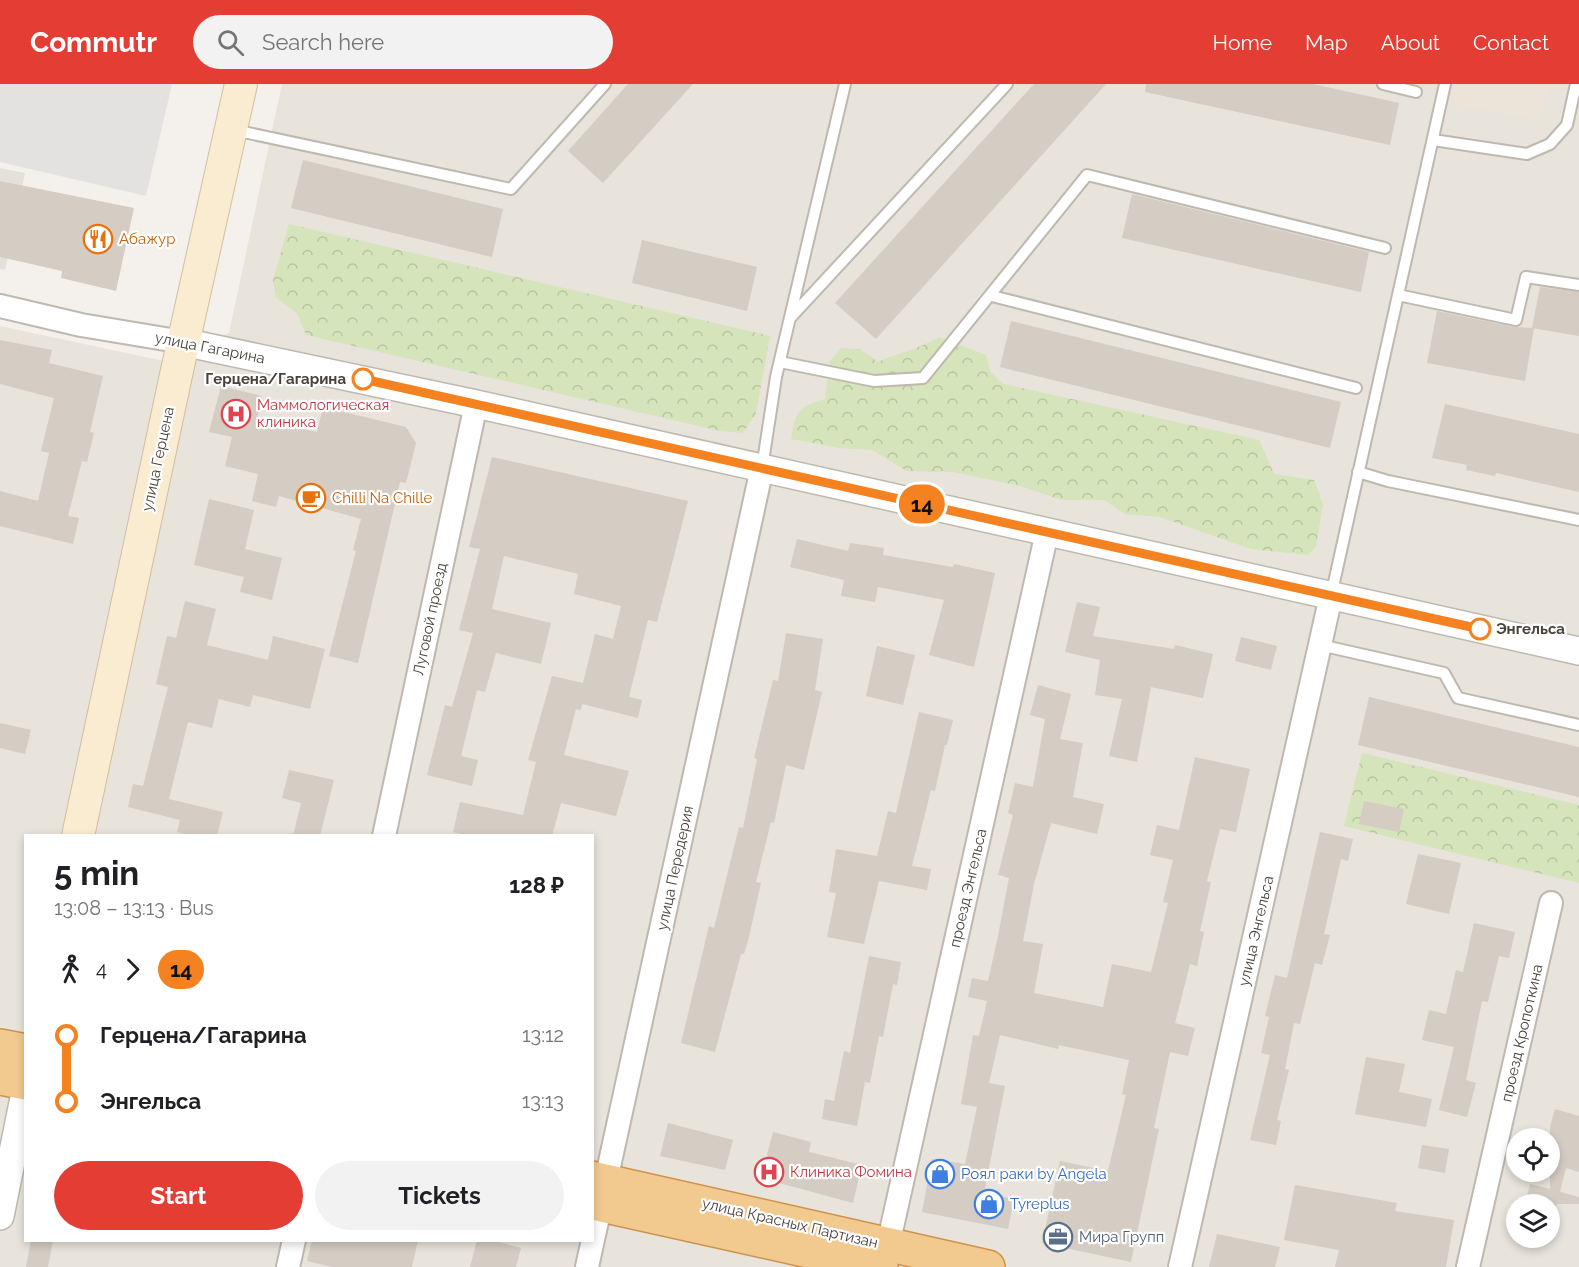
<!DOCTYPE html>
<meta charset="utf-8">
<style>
:root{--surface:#fff;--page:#f2f2f2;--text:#202124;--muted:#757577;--accent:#e43e34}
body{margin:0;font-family:Raleway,sans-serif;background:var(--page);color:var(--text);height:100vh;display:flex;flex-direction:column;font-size:22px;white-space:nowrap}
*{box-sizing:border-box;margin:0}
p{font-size:20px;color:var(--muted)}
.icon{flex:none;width:33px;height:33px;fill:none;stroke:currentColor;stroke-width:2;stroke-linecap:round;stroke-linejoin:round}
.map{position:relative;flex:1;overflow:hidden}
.drawer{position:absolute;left:24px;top:750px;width:570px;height:408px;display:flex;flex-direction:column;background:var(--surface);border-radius:0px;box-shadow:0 3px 9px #0003}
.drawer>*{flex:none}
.badge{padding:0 12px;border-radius:20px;font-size:21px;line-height:39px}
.fabs{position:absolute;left:1506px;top:1044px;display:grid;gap:12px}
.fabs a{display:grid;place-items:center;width:54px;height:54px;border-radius:50%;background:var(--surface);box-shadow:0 3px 9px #0003;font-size:30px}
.map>.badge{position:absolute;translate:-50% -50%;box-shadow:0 0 0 3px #fff}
.legs{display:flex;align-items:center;gap:9px;height:66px;padding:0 30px;font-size:20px}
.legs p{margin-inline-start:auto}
.summary{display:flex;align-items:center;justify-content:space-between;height:102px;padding:0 30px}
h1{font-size:33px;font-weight:700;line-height:45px}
.cta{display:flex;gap:12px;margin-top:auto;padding:12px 30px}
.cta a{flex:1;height:69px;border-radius:36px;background:var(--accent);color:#fff;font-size:24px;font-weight:700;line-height:69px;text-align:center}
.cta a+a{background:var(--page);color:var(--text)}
ul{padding:0 30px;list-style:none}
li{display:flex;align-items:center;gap:21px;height:66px;font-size:22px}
li i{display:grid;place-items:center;width:9px;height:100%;margin:0 8px;background:currentColor}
li i::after{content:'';width:15px;height:15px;margin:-8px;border:4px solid;border-radius:50%;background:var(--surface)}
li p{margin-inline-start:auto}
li:first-child i{background:linear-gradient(#0000 50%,currentColor 0)}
li:last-child i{background:linear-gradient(currentColor 50%,#0000 0)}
header{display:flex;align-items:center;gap:36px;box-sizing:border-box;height:84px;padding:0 30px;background:var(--accent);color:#fff}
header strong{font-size:28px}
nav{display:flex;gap:33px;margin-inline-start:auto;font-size:21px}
.search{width:420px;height:54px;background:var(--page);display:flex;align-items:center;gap:15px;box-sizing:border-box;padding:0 21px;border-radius:33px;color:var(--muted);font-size:22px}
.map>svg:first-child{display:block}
.residential{fill:#e8e3db;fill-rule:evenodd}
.industrial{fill:#e4e1dd}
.education{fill:#ece4d8}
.forest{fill:url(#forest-crowns)}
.parking{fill:#e4e2e0}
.building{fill:#d5ccc3}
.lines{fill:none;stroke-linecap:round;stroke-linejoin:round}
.service-casing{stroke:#bfb8af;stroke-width:14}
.minor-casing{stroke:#bfb8af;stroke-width:26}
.tertiary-casing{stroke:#bfb8af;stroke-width:30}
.secondary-casing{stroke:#cfbfa1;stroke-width:34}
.trunk-casing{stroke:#ce924c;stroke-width:36}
.service{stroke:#fff;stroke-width:10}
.minor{stroke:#fff;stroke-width:22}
.tertiary{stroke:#fff;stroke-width:27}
.secondary{stroke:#faecd1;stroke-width:32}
.trunk{stroke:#f2ca90;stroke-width:33}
.line-1-casing{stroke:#fff;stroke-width:14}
.line-1{stroke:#f58220;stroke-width:9}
.stop-1-dot{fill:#fff;stroke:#f58220;stroke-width:3}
.labels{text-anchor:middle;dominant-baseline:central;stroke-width:4.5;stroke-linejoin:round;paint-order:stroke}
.food-label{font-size:15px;fill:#c56008;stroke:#fff;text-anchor:start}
.street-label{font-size:15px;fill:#48423a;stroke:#fff}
.stop-label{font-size:15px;font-weight:bold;fill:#48423a;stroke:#fff;text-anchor:end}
.health-label{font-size:15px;fill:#be3a42;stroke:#fff;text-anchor:start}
.shop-label{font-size:15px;fill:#366cbe;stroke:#fff;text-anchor:start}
.service-label{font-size:15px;fill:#4e5e75;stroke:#fff;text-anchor:start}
</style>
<header>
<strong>Commutr</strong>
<div class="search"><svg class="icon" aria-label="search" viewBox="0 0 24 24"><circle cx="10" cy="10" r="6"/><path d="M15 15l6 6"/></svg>Search here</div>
<nav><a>Home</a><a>Map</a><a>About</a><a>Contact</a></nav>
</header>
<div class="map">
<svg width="1579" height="1183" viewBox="0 0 1579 1183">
<defs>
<pattern id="forest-crowns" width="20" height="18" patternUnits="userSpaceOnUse" patternTransform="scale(1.5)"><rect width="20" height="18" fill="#d5e4ba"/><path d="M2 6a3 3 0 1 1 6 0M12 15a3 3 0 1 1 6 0" fill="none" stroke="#b8c5a1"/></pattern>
</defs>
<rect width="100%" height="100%" fill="#f4f1ec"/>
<!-- residential -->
<path class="residential" d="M 282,0 L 1579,0 L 1579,1183 L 0,1183 L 0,242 L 164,277 L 229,249 ZM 26,752 L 592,752 L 592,1156 L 26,1156 ZM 1516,1054 L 1550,1054 L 1550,1088 L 1516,1088 ZM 1516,1120 L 1550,1120 L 1550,1154 L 1516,1154 Z"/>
<!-- industrial -->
<path class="industrial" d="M 0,84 L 25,89 L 5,186 L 0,185 Z"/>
<!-- education -->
<path class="education" d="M 1454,0 L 1548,0 L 1540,36 L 1451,20 Z"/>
<!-- forest -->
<path class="forest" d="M 289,140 L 770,252 L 756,329 L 743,349 L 720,347 L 306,251 L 297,229 L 276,214 L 273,196 Z
M 939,253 L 986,271 L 990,287 L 1003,300 L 1259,356 L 1274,390 L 1314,396 L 1323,420 L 1316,463 L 1308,471 L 1251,465 L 1160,433 L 1125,430 L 1104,416 L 1062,416 L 1020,402 L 953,388 L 907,387 L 872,366 L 839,364 L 791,355 C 796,327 798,323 825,315 L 830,277 L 841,264 L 860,265 L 878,278 C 900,268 917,266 939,253 Z
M 1362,669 L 1579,721 L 1579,799 L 1344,742 Z"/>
<!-- parking -->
<path class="parking" d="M 0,0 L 172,0 L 146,112 L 0,78 Z"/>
<!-- building -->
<path class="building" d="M 628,0 L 693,0 L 603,99 L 568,67 Z
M 1034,0 L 1106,0 L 876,255 L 835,219 Z
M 1146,0 L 1313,0 L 1399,19 L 1390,61 L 1145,8 Z
M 303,76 L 503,125 L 492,173 L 291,124 Z
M 0,97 L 134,124 L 116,207 L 61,194 L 62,187 L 0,173 Z
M 1132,110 L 1369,168 L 1361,208 L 1122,154 Z
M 642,156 L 757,183 L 747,227 L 632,199 Z
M 1540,203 L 1579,208 L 1579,252 L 1532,244 Z
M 1437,227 L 1514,243 L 1534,244 L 1525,297 L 1427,279 Z
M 1011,237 L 1341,318 L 1330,364 L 1000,283 Z
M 0,256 L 52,266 L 49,279 L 103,292 L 90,348 L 94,349 L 87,378 L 82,377 L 68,432 L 79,434 L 73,460 L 0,442 L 0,407 L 38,417 L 49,369 L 41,367 L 54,314 L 0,300 Z
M 221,302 L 262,312 L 257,335 L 317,348 L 323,323 L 406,343 L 416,359 L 406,399 L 400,398 L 358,579 L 329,572 L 356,467 L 353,466 L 361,435 L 279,412 L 276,423 L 252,417 L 258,390 L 225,382 L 232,353 L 209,348 Z
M 1445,320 L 1579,350 L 1579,408 L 1496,389 L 1495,392 L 1466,386 L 1467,381 L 1432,374 Z
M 492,373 L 688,417 L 657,538 L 648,536 L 629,613 L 642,616 L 638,634 L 582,620 L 581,626 L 576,625 L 564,671 L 629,687 L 616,732 L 561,719 L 552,752 L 470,752 L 453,748 L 460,718 L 523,731 L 536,678 L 528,676 L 552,592 L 583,599 L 595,550 L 613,555 L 621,522 L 574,510 L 578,490 L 504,472 L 492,525 L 551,539 L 541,580 L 496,569 L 485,608 L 477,606 L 461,672 L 478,676 L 472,702 L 427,691 L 445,621 L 452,623 L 473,549 L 459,546 L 480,465 L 469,463 Z
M 209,415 L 254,426 L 245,465 L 282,474 L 272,516 L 240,508 L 244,493 L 194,481 Z
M 797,455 L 848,467 L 850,459 L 884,464 L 883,471 L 953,483 L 954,480 L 995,489 L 974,583 L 929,571 L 944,516 L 878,503 L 875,518 L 841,512 L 844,496 L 790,483 Z
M 185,517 L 216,525 L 207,561 L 268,576 L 273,552 L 325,565 L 310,625 L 253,611 L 250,623 L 219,615 L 212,644 L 188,638 L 169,715 L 223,728 L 217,752 L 193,752 L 177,748 L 180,736 L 128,723 L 133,700 L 143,702 L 168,603 L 156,600 L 167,552 L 176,554 Z
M 1077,518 L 1100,523 L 1093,552 L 1174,565 L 1175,561 L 1213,570 L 1203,614 L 1151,603 L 1137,678 L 1109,672 L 1122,615 L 1095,611 L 1100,576 L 1065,568 Z
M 786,549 L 823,555 L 815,606 L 822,608 L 804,686 L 786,681 L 774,739 L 771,738 L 756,798 L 761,799 L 749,853 L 744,870 L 741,870 L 715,968 L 681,959 L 709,842 L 714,844 L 739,743 L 743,744 L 757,675 L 754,674 L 773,596 L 778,597 Z
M 1241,553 L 1277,562 L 1271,586 L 1235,577 Z
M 877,562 L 915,571 L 903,621 L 866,612 Z
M 1038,601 L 1071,610 L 1060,655 L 1083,659 L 1073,713 L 1104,720 L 1097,750 L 1051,739 L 1034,800 L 1023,857 L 1043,860 L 1034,909 L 1103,923 L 1112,880 L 1151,888 L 1168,819 L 1163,818 L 1173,776 L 1150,771 L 1157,741 L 1179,746 L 1195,673 L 1250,685 L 1236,748 L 1220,745 L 1207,797 L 1211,798 L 1200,847 L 1204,848 L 1197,882 L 1190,880 L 1175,939 L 1195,944 L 1188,972 L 1170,968 L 1154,1044 L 1159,1045 L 1131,1178 L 1042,1159 L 1060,1077 L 1108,1087 L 1126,1011 L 1122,1010 L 1129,976 L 1059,961 L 1058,965 L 1000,951 L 989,999 L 1005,1002 L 984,1109 L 1014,1115 L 1008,1145 L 922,1128 L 932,1075 L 965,1080 L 977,1023 L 961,1020 L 973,951 L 979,952 L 987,917 L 968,913 L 972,894 L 988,897 L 998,852 L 1009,794 L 998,791 L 1013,731 L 1008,729 L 1015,699 L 1033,703 L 1045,635 L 1030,631 Z
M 1369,613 L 1579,663 L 1579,713 L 1358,661 Z
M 919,628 L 953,636 L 947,661 L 945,661 L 935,707 L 931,706 L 912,782 L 931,785 L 927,806 L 879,797 L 864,860 L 827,853 L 836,809 L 829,808 L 836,765 L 877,772 L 888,727 L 896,729 Z
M 0,639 L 31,646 L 25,670 L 0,664 Z
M 289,686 L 334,696 L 320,752 L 293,752 L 301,719 L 282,714 Z
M 1364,717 L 1404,725 L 1399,748 L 1359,740 Z
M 1320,748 L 1353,755 L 1348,777 L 1341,775 L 1324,850 L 1330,851 L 1322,881 L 1315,879 L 1300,940 L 1294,939 L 1285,985 L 1289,986 L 1277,1036 L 1281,1037 L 1276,1061 L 1250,1056 L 1270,971 L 1261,969 L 1269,933 L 1265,932 L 1275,891 L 1287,894 Z
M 1418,770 L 1461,779 L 1449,830 L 1406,820 Z
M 1474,839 L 1515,848 L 1509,874 L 1499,872 L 1488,918 L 1482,917 L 1466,996 L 1476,999 L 1467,1033 L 1439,1026 L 1454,963 L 1422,956 L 1429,926 L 1446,930 L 1456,886 L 1463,888 Z
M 869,872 L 901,878 L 897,901 L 893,900 L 883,953 L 879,952 L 870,999 L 865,998 L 857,1042 L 822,1035 L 825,1015 L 834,1017 L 844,967 L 850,969 Z
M 1366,973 L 1405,980 L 1399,1008 L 1432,1015 L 1426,1043 L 1355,1030 Z
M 1555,1025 L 1579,1032 L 1579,1088 L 1566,1084 L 1560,1108 L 1579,1113 L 1579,1120 L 1557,1120 L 1555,1125 L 1550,1124 L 1550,1120 L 1525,1120 L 1530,1100 L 1550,1105 L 1550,1043 Z
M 668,1039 L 733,1056 L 725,1086 L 660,1072 Z
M 773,1048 L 811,1058 L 809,1068 L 862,1081 L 853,1119 L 761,1094 Z
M 1422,1061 L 1449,1065 L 1445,1089 L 1418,1084 Z
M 1295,1101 L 1397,1119 L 1395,1127 L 1454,1136 L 1446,1183 L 1335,1183 L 1339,1166 L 1284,1156 Z
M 1217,1150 L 1280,1163 L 1275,1183 L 1209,1183 Z
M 31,1156 L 53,1156 L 48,1183 L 26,1183 Z
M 312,1156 L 418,1156 L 412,1183 L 332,1183 L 307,1177 Z
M 477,1156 L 492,1156 L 521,1164 L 516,1183 L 470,1183 Z"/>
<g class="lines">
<!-- service casing -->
<g class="service-casing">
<path id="service" d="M 1383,0 L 1416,8
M 234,46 L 511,105 L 605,0
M 1433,56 L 1527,70 L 1550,60 L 1567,41 L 1576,0
M 1398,211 L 1516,236 L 1526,193 L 1579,201
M 992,212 L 1356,304
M 791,233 L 1007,0
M 780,278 L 874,297 L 923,294 L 1087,91 L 1385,164
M 762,384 L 776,293 L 845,0
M 1358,388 L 1388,397 L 1579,436
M 1331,512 L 1445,0
M 1320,561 L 1444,589 L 1458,614 L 1579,641"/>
</g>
<!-- minor casing -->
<g class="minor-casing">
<path id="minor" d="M 0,222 L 81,241 L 183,258
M 384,752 L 476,320
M 888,1161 L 1047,448
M 288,1183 L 294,1156
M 587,1183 L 762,384
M 1180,1183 L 1331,512
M 1468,1183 L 1551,819"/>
</g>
<!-- tertiary casing -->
<g class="tertiary-casing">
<path id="tertiary" d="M 183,258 L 476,320 L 1579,567
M 0,1132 L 26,1004"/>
</g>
<!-- secondary casing -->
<g class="secondary-casing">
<path id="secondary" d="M 78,752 L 176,291 L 241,0"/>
</g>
<!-- trunk casing -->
<g class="trunk-casing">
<path id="trunk" d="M 0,962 L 26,967
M 0,994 L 26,999
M 592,1094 L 988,1183
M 592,1119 L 881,1183"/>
</g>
<!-- service -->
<use href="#service" class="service"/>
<!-- minor -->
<use href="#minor" class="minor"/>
<!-- tertiary -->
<use href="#tertiary" class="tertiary"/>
<!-- secondary -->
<use href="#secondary" class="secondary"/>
<!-- trunk -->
<use href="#trunk" class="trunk"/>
</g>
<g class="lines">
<!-- line-1 casing -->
<g class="line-1-casing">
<path id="line-1" d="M 363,295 L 1480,545"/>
</g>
<!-- line-1 -->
<use href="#line-1" class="line-1"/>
</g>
<!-- icons -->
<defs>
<g id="restaurant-ring" transform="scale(1.5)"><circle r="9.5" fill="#fff" stroke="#e8710a" stroke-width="1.5"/><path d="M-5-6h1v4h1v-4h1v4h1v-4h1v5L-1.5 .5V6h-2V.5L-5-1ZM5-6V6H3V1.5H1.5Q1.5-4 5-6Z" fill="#e8710a"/></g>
<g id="hospital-ring" transform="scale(1.5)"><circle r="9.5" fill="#fff" stroke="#e0444e" stroke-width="1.5"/><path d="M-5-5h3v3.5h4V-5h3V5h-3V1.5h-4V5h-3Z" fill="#e0444e"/></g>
<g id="cafe-ring" transform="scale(1.5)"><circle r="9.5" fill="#fff" stroke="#e8710a" stroke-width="1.5"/><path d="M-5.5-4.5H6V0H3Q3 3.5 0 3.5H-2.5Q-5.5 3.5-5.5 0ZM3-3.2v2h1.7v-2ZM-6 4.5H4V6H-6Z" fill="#e8710a"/></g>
<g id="shop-ring" transform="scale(1.5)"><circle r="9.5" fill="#fff" stroke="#3f7fe0" stroke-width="1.5"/><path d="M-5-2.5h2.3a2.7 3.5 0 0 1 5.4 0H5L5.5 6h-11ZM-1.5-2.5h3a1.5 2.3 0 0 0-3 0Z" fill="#3f7fe0"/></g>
<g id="office-ring" transform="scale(1.5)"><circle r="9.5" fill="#fff" stroke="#5c6f8a" stroke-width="1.5"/><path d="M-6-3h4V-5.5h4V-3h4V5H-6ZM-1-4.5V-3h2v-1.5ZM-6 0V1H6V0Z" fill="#5c6f8a"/></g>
</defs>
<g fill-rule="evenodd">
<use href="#restaurant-ring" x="98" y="155"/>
<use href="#hospital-ring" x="236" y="330"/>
<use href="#cafe-ring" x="311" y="414"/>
<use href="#hospital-ring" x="769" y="1088"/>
<use href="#shop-ring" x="940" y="1090"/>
<use href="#shop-ring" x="989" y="1120"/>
<use href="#office-ring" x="1058" y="1153"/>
</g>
<!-- markers -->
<g class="stop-1-dot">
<circle cx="363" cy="295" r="10"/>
<circle cx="1480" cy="545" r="10"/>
</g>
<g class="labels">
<!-- food labels -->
<g class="food-label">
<text x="119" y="155">Абажур</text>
<text x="332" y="414">Chilli Na Chille</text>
</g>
<!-- street labels -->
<g class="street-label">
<text transform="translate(210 264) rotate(11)">улица Гагарина</text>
<text transform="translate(158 375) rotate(-78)">улица Герцена</text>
<text transform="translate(430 535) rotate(-78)">Луговой проезд</text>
<text transform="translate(675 784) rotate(-78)">улица Передерия</text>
<text transform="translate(968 804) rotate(-77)">проезд Энгельса</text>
<text transform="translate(1256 847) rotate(-77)">улица Энгельса</text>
<text transform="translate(1522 949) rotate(-77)">проезд Кропоткина</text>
<text transform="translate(790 1139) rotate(13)">улица Красных Партизан</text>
</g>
<!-- stop labels -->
<g class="stop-label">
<text x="346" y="295">Герцена/Гагарина</text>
<text x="1496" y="545" text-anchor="start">Энгельса</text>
</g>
<!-- health labels -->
<g class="health-label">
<text x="257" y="321">Маммологическая<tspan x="257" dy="17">клиника</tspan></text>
<text x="790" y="1088">Клиника Фомина</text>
</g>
<!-- shop labels -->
<g class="shop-label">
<text x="961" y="1090">Роял раки by Angela</text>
<text x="1010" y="1120">Tyreplus</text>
</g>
<!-- service labels -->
<g class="service-label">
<text x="1079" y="1153">Мира Групп</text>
</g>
</g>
</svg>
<div class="fabs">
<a><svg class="icon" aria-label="locate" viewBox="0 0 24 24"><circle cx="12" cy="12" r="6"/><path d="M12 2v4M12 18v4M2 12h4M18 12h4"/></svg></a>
<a><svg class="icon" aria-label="layers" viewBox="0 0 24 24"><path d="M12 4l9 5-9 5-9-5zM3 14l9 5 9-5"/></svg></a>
</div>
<b class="badge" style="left:922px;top:420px;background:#f58220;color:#111">14</b>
<section class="drawer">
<div class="summary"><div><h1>5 min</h1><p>13:08 – 13:13 · Bus</p></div><b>128 ₽</b></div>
<div class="legs"><svg class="icon" aria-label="walk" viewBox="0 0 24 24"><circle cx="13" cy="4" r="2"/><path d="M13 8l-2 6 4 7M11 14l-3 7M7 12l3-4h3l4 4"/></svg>4<svg class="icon" aria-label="forward" viewBox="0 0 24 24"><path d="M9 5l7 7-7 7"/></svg><b class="badge" style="background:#f58220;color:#111">14</b></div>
<ul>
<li><i style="color:#f58220"></i><b>Герцена/Гагарина</b><p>13:12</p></li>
<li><i style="color:#f58220"></i><b>Энгельса</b><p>13:13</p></li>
</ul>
<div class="cta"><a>Start</a><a>Tickets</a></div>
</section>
</div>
